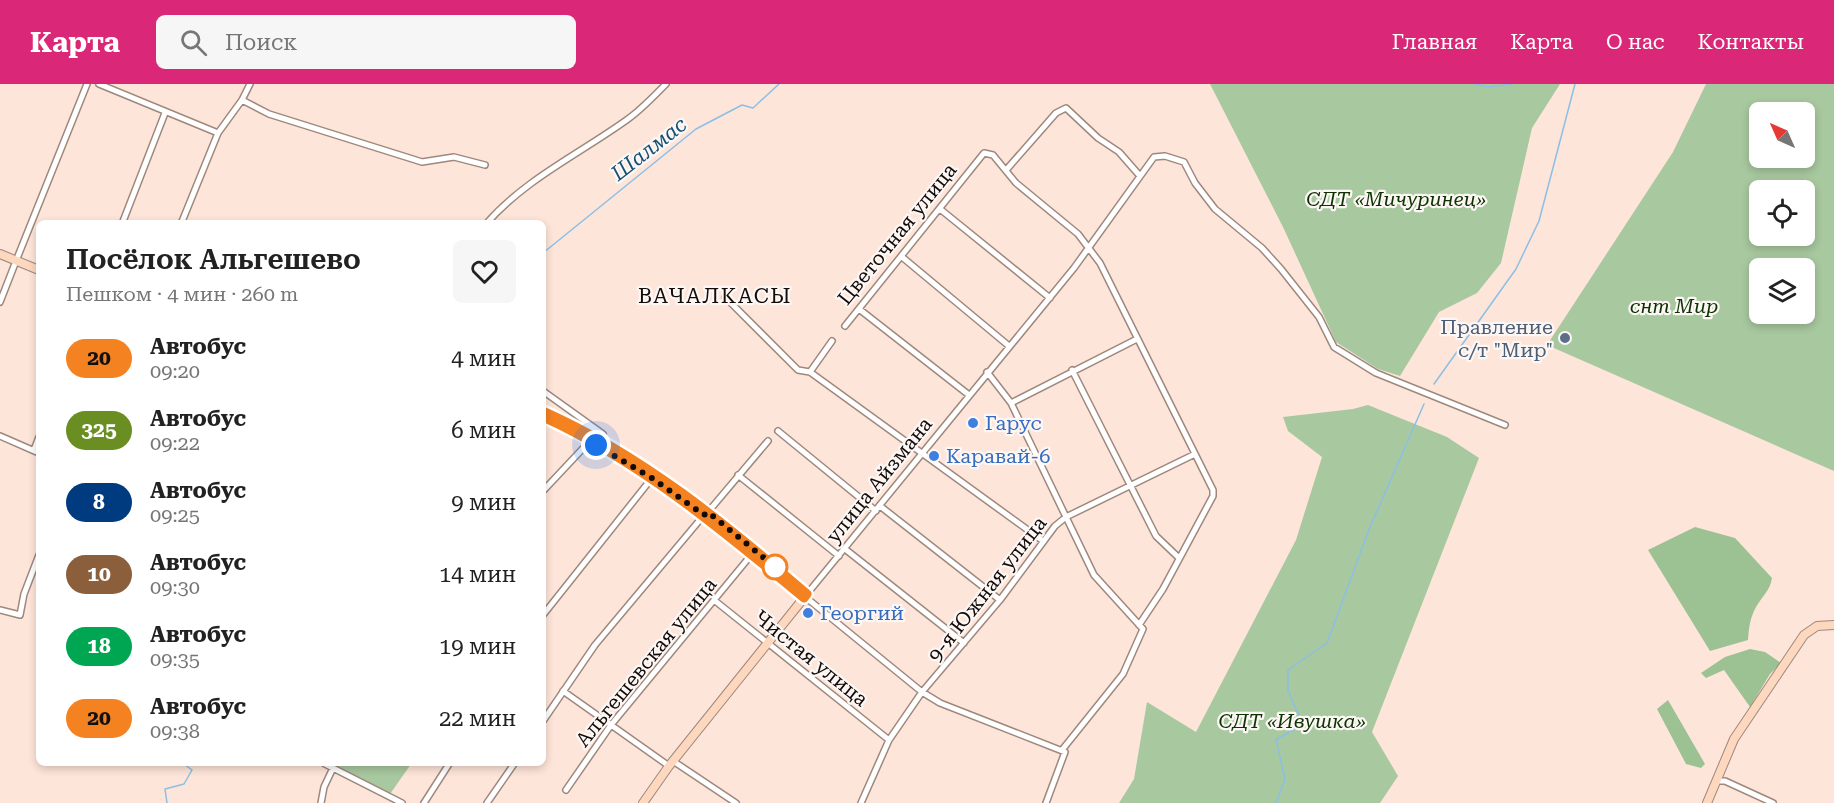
<!DOCTYPE html>
<html lang="ru">
<meta charset="utf-8">
<style>
:root{--surface:#fff;--page:#f6f6f6;--text:#222;--muted:#767676;--accent:#db2777}
body{margin:0;font-family:"Roboto Serif",serif;background:var(--page);color:var(--text);height:100vh;display:flex;flex-direction:column;font-size:22px;white-space:nowrap}
*{box-sizing:border-box;margin:0}
p{font-size:20px;color:var(--muted)}
.icon{flex:none;width:33px;height:33px;fill:none;stroke:currentColor;stroke-width:2;stroke-linecap:round;stroke-linejoin:round}
.map{position:relative;flex:1;overflow:hidden}
.panel{position:absolute;left:36px;top:136px;width:510px;height:546px;display:flex;flex-direction:column;background:var(--surface);border-radius:9px;box-shadow:0 3px 9px #0003}
.panel>*{flex:none}
.badge{padding:0 12px;border-radius:20px;font-size:21px;line-height:39px}
.needle{width:39px;rotate:315deg}
.fabs{position:absolute;left:1749px;top:18px;display:grid;gap:12px}
.fabs a{display:grid;place-items:center;width:66px;height:66px;border-radius:9px;background:var(--surface);box-shadow:0 3px 9px #0003;font-size:30px}
.you{position:absolute;width:30px;height:30px;margin:-15px;border:4px solid #fff;border-radius:50%;background:#1a73e8;box-shadow:0 0 0 9px #1a73e833}
.map>.badge{position:absolute;translate:-50% -50%;box-shadow:0 0 0 3px #fff}
.round{display:grid;place-items:center;flex:none;width:63px;height:63px;border-radius:9px;background:var(--page)}
.headline{display:flex;align-items:center;justify-content:space-between;height:102px;padding:0 30px}
h1{font-size:28px;font-weight:600;line-height:45px}
ul{padding:0;list-style:none}
li{display:flex;align-items:center;gap:18px;height:72px;padding:0 30px}
li div{flex:1}
li b{display:block;font-size:22px}
li em{font-style:normal}
li .badge{min-width:66px;font-weight:700;text-align:center}
header{display:flex;align-items:center;gap:36px;box-sizing:border-box;height:84px;padding:0 30px;background:var(--accent);color:#fff}
header strong{font-size:28px}
nav{display:flex;gap:33px;margin-inline-start:auto;font-size:21px}
.search{width:420px;height:54px;background:var(--page);display:flex;align-items:center;gap:15px;box-sizing:border-box;padding:0 21px;border-radius:9px;color:var(--muted);font-size:22px}
.map>svg:first-child{display:block}
.green{fill:#a8c89f;fill-rule:evenodd}
.forest{fill:#9cc192}
.lines{fill:none;stroke-linecap:round;stroke-linejoin:round}
.stream{stroke:#8bbfe5;stroke-width:1.5}
.street-casing{stroke:#9e887d;stroke-width:8}
.secondary-casing{stroke:#9e887d;stroke-width:10}
.street{stroke:#fff;stroke-width:5}
.secondary{stroke:#fdd8bf;stroke-width:8}
.line-casing{stroke:#fff;stroke-width:14}
.line{stroke:#f58220;stroke-width:9}
.walk{stroke:#130b08;stroke-width:6;stroke-dasharray:0 10.8}
.service-dot{fill:#5c6f8a;stroke:#fcf7f5;stroke-width:2}
.shop-dot{fill:#3f7fe0;stroke:#fcf7f5;stroke-width:2}
.stop-dot{fill:#fff;stroke:#f58220;stroke-width:3}
.labels{text-anchor:middle;dominant-baseline:central;stroke-width:4.5;stroke-linejoin:round;paint-order:stroke}
.park-label{font-size:20px;font-style:italic;fill:#0e3302;stroke:#fcf7f5}
.street-label{font-size:20px;fill:#130b08;stroke:#fcf7f5}
.service-label{font-size:20px;fill:#4e5e75;stroke:#fcf7f5;text-anchor:end}
.shop-label{font-size:20px;fill:#366cbe;stroke:#fcf7f5;text-anchor:start}
.water-label{font-size:21px;font-style:italic;fill:#155076;stroke:#fcf7f5}
.neighbourhood-label{font-size:21px;letter-spacing:1.5px;fill:#130b08;stroke:#fcf7f5}
</style>
<header>
<strong>Карта</strong>
<div class="search"><svg class="icon" aria-label="search" viewBox="0 0 24 24"><circle cx="10" cy="10" r="6"/><path d="M15 15l6 6"/></svg>Поиск</div>
<nav><a>Главная</a><a>Карта</a><a>О нас</a><a>Контакты</a></nav>
</header>
<div class="map">
<svg width="1834" height="719" viewBox="0 0 1834 719">
<rect width="100%" height="100%" fill="#fee5d9"/>
<!-- green -->
<path class="green" d="M 1210,0 L 1560,0 L 1532,44 L 1501,179 L 1477,209 L 1439,228 L 1400,292 L 1378,285 L 1336,258 L 1283,143 Z
M 1706,0 L 1834,0 L 1834,387 L 1547,261 L 1673,68 ZM 1804,28 L 1804,74 L 1760,74 L 1760,28 ZM 1804,106 L 1804,152 L 1760,152 L 1760,106 ZM 1760,184 L 1804,184 L 1804,230 L 1760,230 Z
M 1368,321 L 1447,353 L 1479,374 L 1372,648 L 1398,692 L 1380,719 L 1119,719 L 1134,695 L 1147,618 L 1196,648 L 1296,456 L 1322,373 L 1288,347 L 1283,333 L 1353,325 Z
M 333,680 L 411,680 L 390,710 Z"/>
<!-- forest -->
<path class="forest" d="M 1695,443 L 1735,454 L 1772,494 C 1770,507 1762,512 1756,523 C 1750,534 1749,543 1748,556 L 1710,567 L 1648,466 Z
M 1750,565 L 1765,568 L 1781,579 L 1770,590 L 1750,623 L 1724,586 L 1706,594 L 1701,589 L 1725,573 Z
M 1668,616 L 1705,680 L 1701,684 L 1686,680 L 1657,625 Z"/>
<g class="lines">
<!-- stream -->
<path class="stream" d="M 1475,0 L 1489,3 L 1511,0
M 543,169 L 696,45 L 742,21 L 753,24 L 779,0
M 1434,300 L 1516,185 L 1539,137 L 1575,0
M 167,719 L 165,705 L 184,700 L 192,686 L 184,680
M 1276,719 L 1285,695 L 1276,656 L 1303,640 L 1288,607 L 1288,586 L 1327,559 L 1370,443 L 1424,320"/>
<!-- street casing -->
<g class="street-casing">
<path id="street" d="M 99,0 L 218,49
M 242,16 L 269,30 L 422,78 L 454,73 L 485,81
M 1007,85 L 1056,29 L 1066,24 L 1098,54 L 1119,68 L 1140,92
M 940,125 L 1050,214
M 122,140 L 165,29
M 181,140 L 218,49 L 242,16 L 250,0
M 486,140 C 525,95 581,69 628,35 C 642,25 654,12 666,0
M 18,172 L 87,0
M 902,173 L 1009,262
M 725,213 L 798,286 L 810,288 L 1043,457
M 0,218 L 16,177
M 859,225 L 969,311
M 845,242 L 984,69 L 993,71 L 1016,99 L 1078,150 L 1100,179 L 1213,406 L 1213,412 L 1163,505 L 1139,541
M 1072,286 L 1156,452 L 1179,474
M 810,288 L 832,257
M 987,288 L 1011,319 L 1094,491 L 1143,545 L 1123,590 L 1062,666
M 543,307 L 603,350
M 1011,319 L 1137,255
M 778,347 L 876,427
M 0,352 L 39,369
M 34,366 L 39,353
M 738,391 L 839,472
M 543,407 L 589,358
M 880,422 L 1000,516
M 708,428 L 768,357
M 845,465 L 964,559
M 714,516 L 889,656
M 809,516 L 922,608 L 940,619 L 1065,668 L 1046,719
M 810,517 L 807,510 L 1074,184 L 1154,73 L 1165,72 L 1184,78 L 1195,99 L 1215,125 L 1262,164 L 1281,185 L 1319,233 L 1334,263 L 1376,289 L 1505,341
M 0,526 L 20,531 L 24,510 L 39,471
M 543,531 L 652,394
M 563,607 L 669,682
M 543,637 L 595,561 L 704,431
M 673,677 L 736,719
M 325,680 L 402,719
M 1716,697 L 1725,697 L 1773,719
M 566,706 L 611,641 L 752,470
M 321,719 L 324,703 L 333,684
M 424,719 L 449,680
M 487,719 L 514,680
M 861,719 L 889,656 L 922,608 L 1000,516 L 1055,442 L 1066,433 L 1193,371"/>
</g>
<!-- secondary casing -->
<g class="secondary-casing">
<path id="secondary" d="M 0,170 L 39,186
M 543,327 C 642,371 726,440 807,510 L 669,682 L 643,719
M 543,333 L 652,394 L 698,427
M 708,434 L 777,491
M 1707,719 L 1734,655 L 1804,551 L 1817,542 L 1834,541"/>
</g>
<!-- street -->
<use href="#street" class="street"/>
<!-- secondary -->
<use href="#secondary" class="secondary"/>
</g>
<g class="lines">
<!-- line casing -->
<g class="line-casing">
<path id="line" d="M 543,327 C 642,371 726,440 807,510 L 804,514 C 722,446 641,378 543,333"/>
</g>
<!-- line -->
<use href="#line" class="line"/>
<!-- walk -->
<path class="walk" d="M 596,361 L 652,394 L 704,431 L 708,428 L 775,483"/>
</g>
<!-- markers -->
<circle class="service-dot" cx="1565" cy="254" r="6"/>
<g class="shop-dot">
<circle cx="973" cy="339" r="6"/>
<circle cx="934" cy="372" r="6"/>
<circle cx="808" cy="529" r="6"/>
</g>
<circle class="stop-dot" cx="775" cy="483" r="12"/>
<g class="labels">
<!-- park labels -->
<g class="park-label">
<text x="1396" y="115">СДТ «Мичуринец»</text>
<text x="1674" y="222">снт Мир</text>
<text x="1292" y="637">СДТ «Ивушка»</text>
</g>
<!-- street labels -->
<g class="street-label">
<text transform="translate(897 150) rotate(-51)">Цветочная улица</text>
<text transform="translate(879 396) rotate(-51)">улица Айзмана</text>
<text transform="translate(987 505) rotate(-52)">9-я Южная улица</text>
<text transform="translate(811 574) rotate(39)">Чистая улица</text>
<text transform="translate(646 578) rotate(-51)">Альгешевская улица</text>
</g>
<!-- service labels -->
<g class="service-label">
<text x="1553" y="243">Правление<tspan x="1553" dy="23">с/т "Мир"</tspan></text>
</g>
<!-- shop labels -->
<g class="shop-label">
<text x="985" y="339">Гарус</text>
<text x="946" y="372">Каравай-6</text>
<text x="820" y="529">Георгий</text>
</g>
<!-- water labels -->
<g class="water-label">
<text transform="translate(649 65) rotate(-38)">Шалмас</text>
</g>
<!-- neighbourhood labels -->
<g class="neighbourhood-label">
<text x="715" y="212">ВАЧАЛКАСЫ</text>
</g>
</g>
</svg>
<div class="fabs">
<a><svg class="needle" viewBox="-14 -14 28 28"><path d="M0-13l5 13h-10z" fill="#e53935"/><path d="M0 13l5-13h-10z" fill="#767676"/></svg></a>
<a><svg class="icon" aria-label="locate" viewBox="0 0 24 24"><circle cx="12" cy="12" r="6"/><path d="M12 2v4M12 18v4M2 12h4M18 12h4"/></svg></a>
<a><svg class="icon" aria-label="layers" viewBox="0 0 24 24"><path d="M12 4l9 5-9 5-9-5zM3 14l9 5 9-5"/></svg></a>
</div>
<div class="you" style="left:596px;top:361px"></div>
<section class="panel">
<div class="headline"><div><h1>Посёлок Альгешево</h1><p>Пешком · 4 мин · 260 m</p></div><a class="round"><svg class="icon" aria-label="heart" viewBox="0 0 24 24"><path d="M12 20l-8-8c-3-5 5-10 8-4 3-6 11-1 8 4z"/></svg></a></div>
<ul>
<li><span class="badge" style="background:#f58220;color:#111">20</span><div><b>Автобус</b><p>09:20</p></div><em>4 мин</em></li>
<li><span class="badge" style="background:#6b8e23;color:#fff">325</span><div><b>Автобус</b><p>09:22</p></div><em>6 мин</em></li>
<li><span class="badge" style="background:#003b80;color:#fff">8</span><div><b>Автобус</b><p>09:25</p></div><em>9 мин</em></li>
<li><span class="badge" style="background:#8b5e3c;color:#fff">10</span><div><b>Автобус</b><p>09:30</p></div><em>14 мин</em></li>
<li><span class="badge" style="background:#00a651;color:#fff">18</span><div><b>Автобус</b><p>09:35</p></div><em>19 мин</em></li>
<li><span class="badge" style="background:#f58220;color:#111">20</span><div><b>Автобус</b><p>09:38</p></div><em>22 мин</em></li>
</ul>
</section>
</div>
